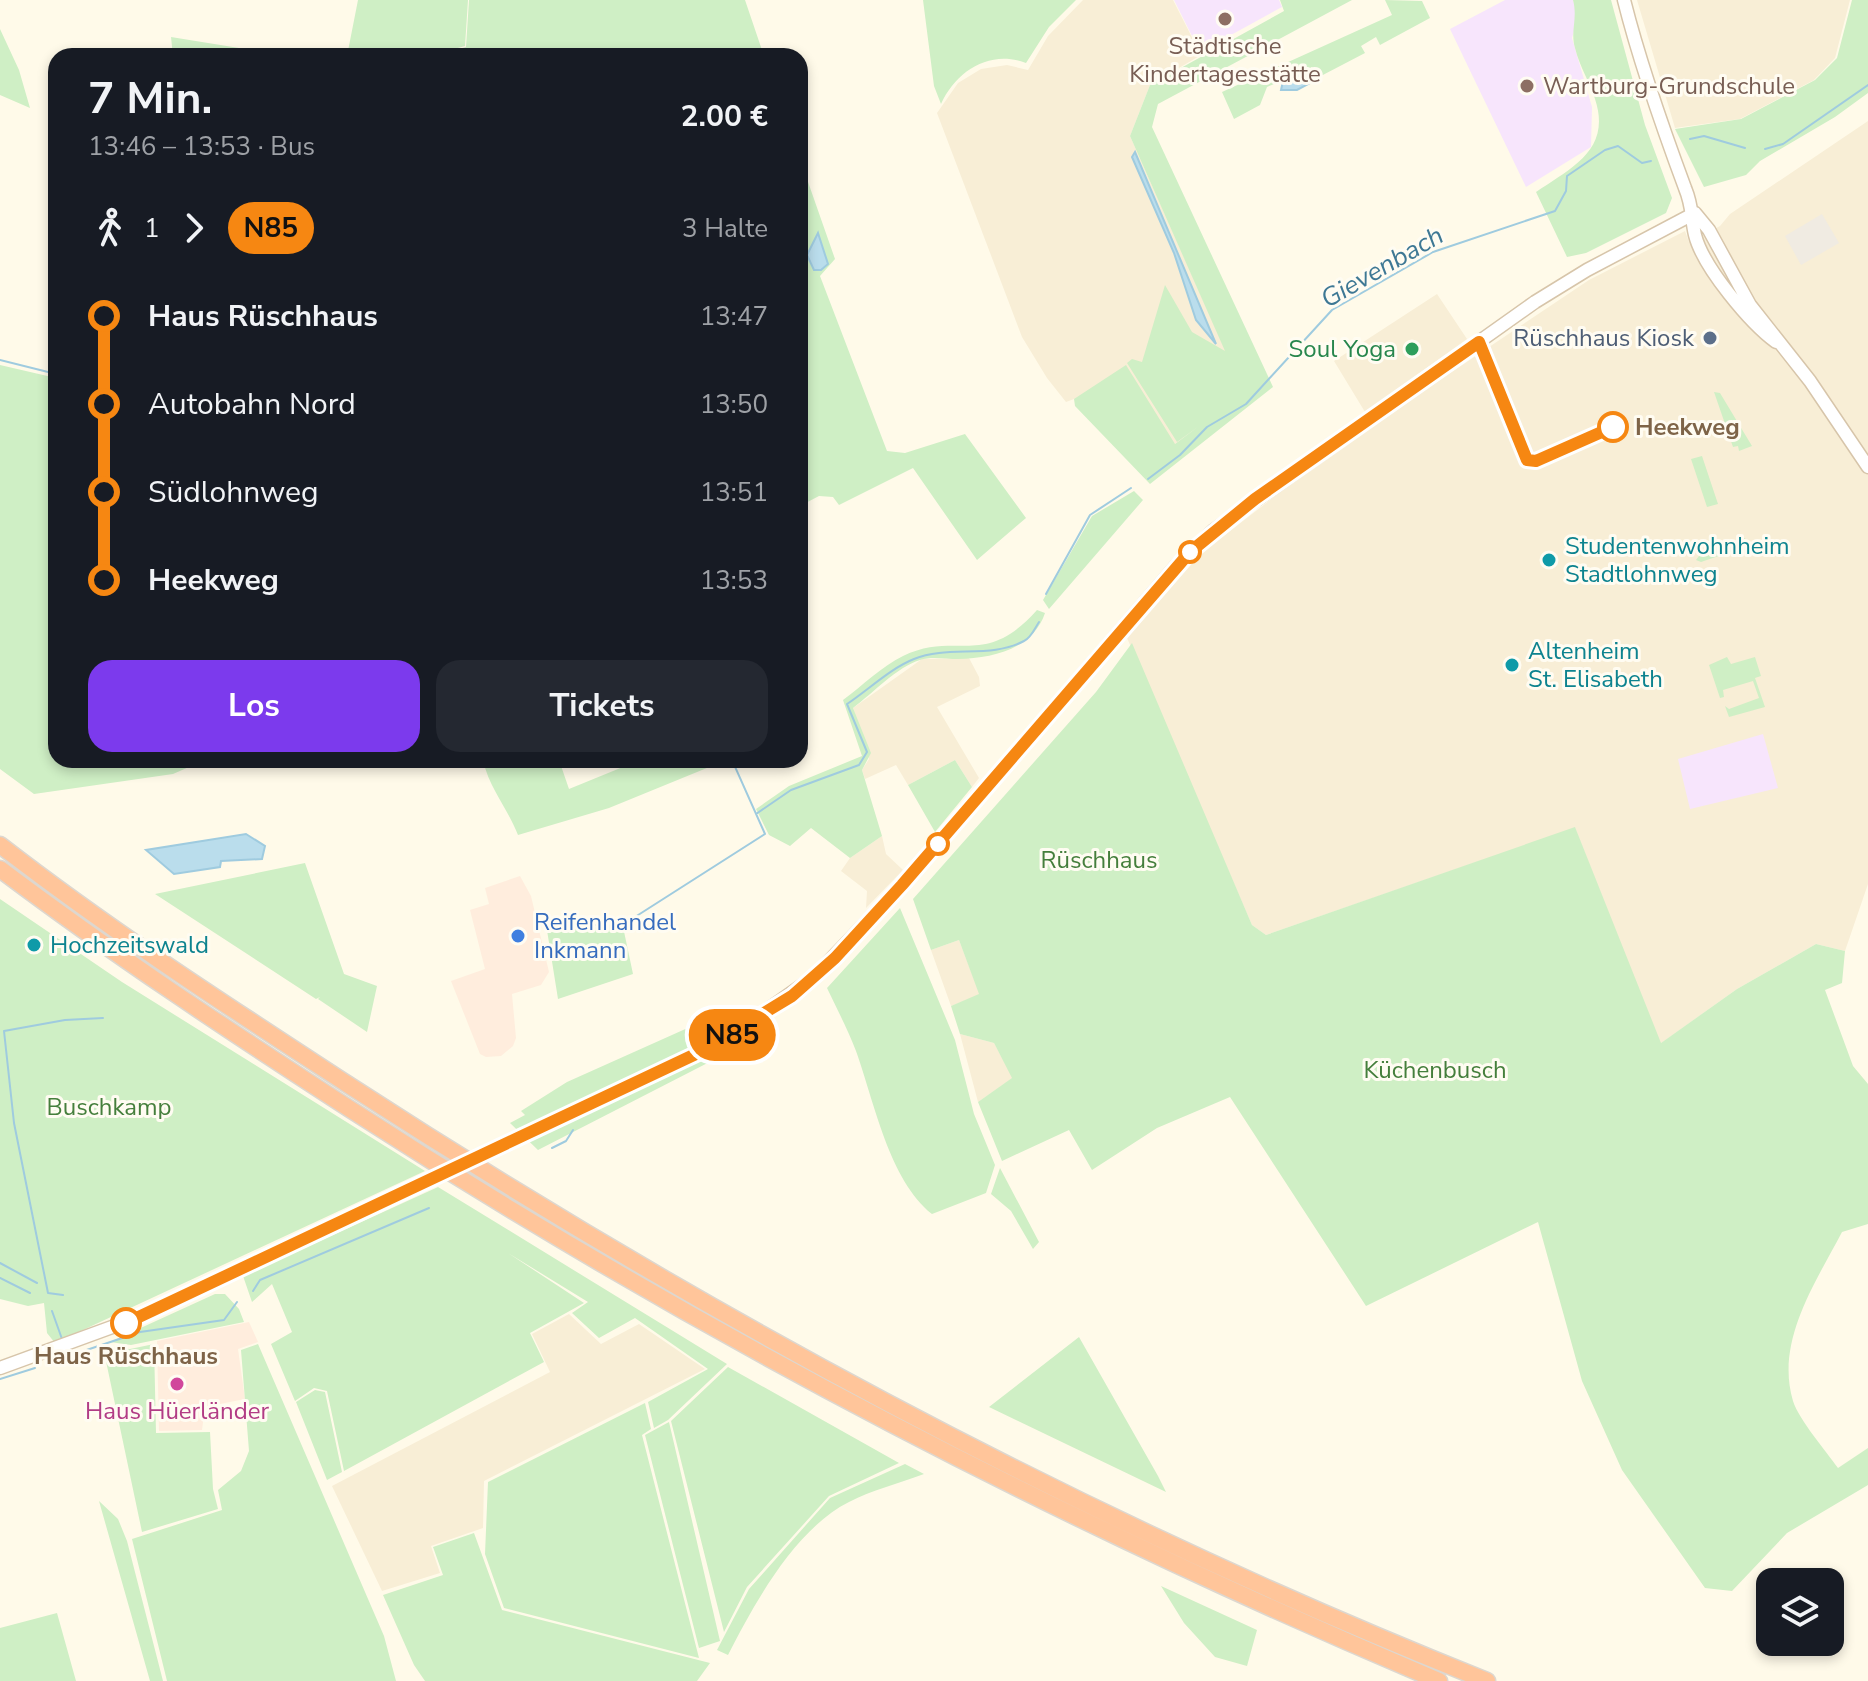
<!DOCTYPE html>
<html lang="de">
<meta charset="utf-8">
<style>
:root{--surface:#171b24;--page:#242831;--text:#f1f3f6;--muted:#9ea1a6;--accent:#7c3aed}
body{margin:0;font-family:"Nunito Sans",sans-serif;background:var(--page);color:var(--text);height:100vh;display:flex;flex-direction:column;font-size:30px;white-space:nowrap}
*{box-sizing:border-box;margin:0}
p{font-size:26px;color:var(--muted)}
.icon{flex:none;width:44px;height:44px;fill:none;stroke:currentColor;stroke-width:2;stroke-linecap:round;stroke-linejoin:round}
.map{position:relative;flex:1;overflow:hidden}
.details{position:absolute;left:48px;top:48px;width:760px;height:720px;display:flex;flex-direction:column;background:var(--surface);border-radius:24px;box-shadow:0 4px 12px #0003}
.details>*{flex:none}
.badge{padding:0 16px;border-radius:26px;font-size:28px;line-height:52px}
.fabs{position:absolute;left:1756px;top:1568px;display:grid;gap:16px}
.fabs a{display:grid;place-items:center;width:88px;height:88px;border-radius:16px;background:var(--surface);box-shadow:0 4px 12px #0003;font-size:40px}
.map>.badge{position:absolute;translate:-50% -50%;box-shadow:0 0 0 4px #fff}
.legs{display:flex;align-items:center;gap:12px;height:88px;padding:0 40px;font-size:26px}
.legs p{margin-inline-start:auto}
.head{display:flex;align-items:center;justify-content:space-between;height:136px;padding:0 40px}
h1{font-size:44px;font-weight:700;line-height:60px}
.cta{display:flex;gap:16px;margin-top:auto;padding:16px 40px}
.cta a{flex:1;height:92px;border-radius:24px;background:var(--accent);color:#fff;font-size:32px;font-weight:700;line-height:92px;text-align:center}
.cta a+a{background:var(--page);color:var(--text)}
ul{padding:0 40px;list-style:none}
li{display:flex;align-items:center;gap:28px;height:88px;font-size:30px}
li i{display:grid;place-items:center;width:12px;height:100%;margin:0 10px;background:currentColor}
li i::after{content:'';width:20px;height:20px;margin:-10px;border:6px solid;border-radius:50%;background:var(--surface)}
li p{margin-inline-start:auto}
li:first-child i{background:linear-gradient(#0000 50%,currentColor 0)}
li:last-child i{background:linear-gradient(currentColor 50%,#0000 0)}
.map>svg:first-child{display:block}
.residential{fill:#f8eed6}
.commercial{fill:#ffeddd}
.industrial{fill:#f0ebe2}
.education{fill:#f7e5fc}
.green{fill:#cfefc5}
.water{fill:#baddec;stroke:#9fcbdf;stroke-width:2}
.lines{fill:none;stroke-linecap:round;stroke-linejoin:round}
.stream{stroke:#9fcbdf;stroke-width:2}
.secondary-casing{stroke:#d7c5aa;stroke-width:15}
.highway-casing{stroke:#ddd7cf;stroke-width:19}
.secondary{stroke:#fff;stroke-width:12}
.highway{stroke:#ffc59a;stroke-width:16}
.secondary-bridge-casing{stroke:#d7c5aa;stroke-width:15;stroke-linecap:butt}
.secondary-bridge{stroke:#fff;stroke-width:12}
.line-1-casing{stroke:#fff;stroke-width:18}
.line-1{stroke:#f68712;stroke-width:12}
.education-dot{fill:#8d6e63;stroke:#fffcf2;stroke-width:3}
.service-dot{fill:#5c6f8a;stroke:#fffcf2;stroke-width:3}
.leisure-dot{fill:#2e9e5b;stroke:#fffcf2;stroke-width:3}
.stop-1-dot{fill:#fff;stroke:#f68712;stroke-width:4}
.culture-dot{fill:#0f9aa8;stroke:#fffcf2;stroke-width:3}
.shop-dot{fill:#3f7fe0;stroke:#fffcf2;stroke-width:3}
.hotel-dot{fill:#d1479c;stroke:#fffcf2;stroke-width:3}
.labels{text-anchor:middle;dominant-baseline:central;stroke-width:6;stroke-linejoin:round;paint-order:stroke}
.education-label{font-size:24px;fill:#785e54;stroke:#fffcf2}
.service-label{font-size:24px;fill:#4e5e75;stroke:#fffcf2;text-anchor:end}
.leisure-label{font-size:24px;fill:#27864d;stroke:#fffcf2;text-anchor:end}
.stop-label{font-size:24px;font-weight:bold;fill:#7e6448;stroke:#fffcf2;text-anchor:start}
.culture-label{font-size:24px;fill:#0d838f;stroke:#fffcf2;text-anchor:start}
.park-label{font-size:24px;fill:#457f3c;stroke:#fffcf2}
.shop-label{font-size:24px;fill:#366cbe;stroke:#fffcf2;text-anchor:start}
.hotel-label{font-size:24px;fill:#b23c85;stroke:#fffcf2}
.water-label{font-size:26px;font-style:italic;fill:#3e7894;stroke:#fffcf2}
</style>
<div class="map">
<svg width="1868" height="1681" viewBox="0 0 1868 1681">
<rect width="100%" height="100%" fill="#fffae9"/>
<!-- residential -->
<path class="residential" d="M 1083,0 L 1173,0 L 1201,55 L 1150,85 L 1130,136 L 1244,392 L 1175,444 L 1074,399 L 1066,402 L 1047,378 L 1022,337 L 937,113 L 958,83 L 981,69 L 1007,65 L 1028,70 L 1048,36 Z
M 1637,0 L 1850,0 L 1835,58 L 1814,80 L 1740,119 L 1675,128 Z
M 1868,121 L 1868,884 L 1845,951 L 1816,944 L 1737,989 L 1660,1044 L 1575,828 L 1266,935 L 1252,925 L 1124,631 L 1195,558 L 1331,453 L 1589,280 L 1685,231 L 1689,242 L 1720,226 L 1730,214 Z
M 1437,294 L 1467,339 L 1365,412 L 1334,361 Z
M 969,658 L 979,677 L 980,686 L 937,707 L 979,778 L 972,787 L 955,760 L 908,785 L 896,765 L 865,779 L 862,770 L 869,759 L 853,708 L 922,659 Z
M 882,836 L 886,854 L 903,870 L 866,908 L 867,891 L 841,871 L 850,858 Z
M 959,940 L 980,995 L 951,1006 L 931,950 Z
M 960,1034 L 994,1043 L 1013,1078 L 978,1102 Z
M 569,1314 L 601,1344 L 639,1324 L 705,1369 L 484,1481 L 483,1528 L 431,1546 L 440,1573 L 382,1591 L 332,1486 L 550,1372 L 532,1334 Z"/>
<!-- commercial -->
<path class="commercial" d="M 520,876 L 531,896 L 549,972 L 541,985 L 512,994 L 516,1038 L 513,1046 L 501,1056 L 486,1057 L 480,1054 L 451,981 L 485,969 L 470,910 L 489,904 L 485,888 Z
M 249,1322 L 258,1342 L 238,1349 L 245,1399 L 205,1407 L 202,1430 L 159,1431 L 157,1341 Z"/>
<!-- industrial -->
<path class="industrial" d="M 1822,214 L 1839,243 L 1801,265 L 1785,236 Z"/>
<!-- education -->
<path class="education" d="M 1174,0 L 1279,0 L 1282,7 L 1200,52 Z
M 1505,0 L 1573,0 L 1578,17 L 1572,38 L 1592,107 L 1591,147 L 1526,187 L 1450,29 Z
M 1763,734 L 1778,788 L 1690,809 L 1678,759 Z"/>
<!-- green -->
<path class="green" d="M 358,0 L 468,0 L 465,46 L 429,56 L 347,56 Z
M 469,0 L 745,0 L 764,56 L 434,56 L 466,47 Z
M 923,0 L 1076,0 L 1049,27 L 1026,63 C 990,49 956,71 941,104 L 934,86 Z
M 1280,0 L 1352,0 L 1158,104 L 1152,127 L 1273,387 L 1150,484 L 1075,406 L 1074,399 L 1126,365 L 1175,444 L 1199,426 L 1177,442 L 1127,363 L 1132,359 L 1142,362 L 1165,285 L 1192,332 L 1225,351 L 1130,136 L 1150,85 L 1284,11 Z
M 1385,0 L 1422,1 L 1430,18 L 1380,45 L 1376,37 L 1361,46 L 1365,53 L 1319,77 L 1312,67 L 1267,87 L 1260,105 L 1234,119 L 1222,92 L 1392,15 Z
M 1573,0 L 1611,0 L 1645,125 L 1672,198 L 1666,213 L 1586,253 L 1567,257 L 1536,192 C 1571,168 1612,150 1595,99 C 1590,82 1580,68 1575,48 C 1570,31 1578,19 1573,0 Z
M 1852,0 L 1868,0 L 1868,93 L 1835,117 L 1760,161 L 1746,175 L 1704,187 L 1675,129 L 1741,119 L 1815,80 L 1837,58 Z
M 0,29 L 19,70 L 30,108 L 0,95 Z
M 171,37 L 289,56 L 173,56 Z
M 800,159 L 835,259 L 820,276 L 887,451 L 905,453 L 965,434 L 1026,518 L 977,560 L 913,468 L 839,505 L 833,497 L 819,496 L 800,506 Z
M 0,365 L 56,378 L 56,760 L 205,760 L 173,774 L 34,794 L 0,769 Z
M 1714,392 L 1720,393 L 1752,446 L 1739,451 L 1738,446 L 1733,447 Z
M 1702,456 L 1718,504 L 1707,507 L 1691,459 Z
M 1134,491 L 1143,500 L 1049,609 L 1043,600 L 1092,516 Z
M 1745,538 L 1748,546 L 1701,562 L 1696,560 L 1702,552 Z
M 1037,610 L 1045,613 C 1033,649 993,658 958,659 C 946,659 931,656 920,660 C 897,667 873,693 853,708 L 871,753 L 862,770 L 882,836 L 850,858 L 811,828 L 790,846 L 769,835 L 756,809 L 789,786 L 862,756 L 843,700 C 862,686 882,666 903,656 C 957,630 984,670 1037,610 Z
M 1132,643 L 1252,925 L 1266,935 L 1575,827 L 1661,1043 L 1737,989 L 1816,944 L 1845,951 L 1842,983 L 1825,990 L 1853,1066 L 1868,1084 L 1868,1224 L 1842,1232 C 1816,1282 1775,1341 1793,1401 C 1799,1420 1826,1451 1838,1468 L 1868,1448 L 1868,1485 L 1787,1533 L 1732,1591 L 1705,1588 L 1622,1470 L 1582,1381 L 1538,1222 L 1366,1306 L 1230,1097 L 1157,1128 L 1092,1170 L 1069,1130 L 1002,1161 L 978,1102 L 1012,1078 L 994,1043 L 960,1034 L 951,1006 L 979,994 L 959,940 L 931,950 L 913,899 L 1096,692 Z
M 1727,657 L 1731,664 L 1755,657 L 1761,676 L 1755,678 L 1765,707 L 1729,717 L 1725,706 L 1729,709 L 1759,698 L 1753,681 L 1723,690 L 1724,697 L 1720,698 L 1709,665 Z
M 483,760 L 559,760 L 569,789 L 640,760 L 724,761 L 609,808 L 518,835 C 508,809 489,788 483,760 Z
M 955,760 L 972,787 L 935,832 L 908,785 Z
M 305,863 L 344,974 L 377,986 L 367,1032 L 318,999 L 320,997 L 316,999 L 155,894 Z
M 0,899 L 122,982 L 425,1171 L 55,1343 L 47,1333 L 44,1303 L 28,1306 L 0,1299 Z
M 900,908 L 955,1040 L 974,1114 L 995,1165 L 986,1193 L 932,1214 C 889,1180 874,1101 856,1051 C 848,1030 837,1009 827,988 Z
M 622,922 L 633,974 L 558,999 L 546,924 L 594,927 Z
M 701,1022 L 729,1052 L 538,1150 L 510,1123 L 525,1115 L 521,1111 L 567,1082 Z
M 1000,1168 L 1039,1242 L 1033,1249 L 1011,1211 L 991,1194 Z
M 438,1187 L 727,1364 L 668,1420 L 654,1428 L 648,1402 L 708,1369 L 635,1318 L 599,1338 L 572,1313 L 588,1302 L 508,1253 L 584,1303 L 530,1333 L 544,1362 L 344,1471 L 327,1391 L 314,1388 L 295,1401 L 271,1344 L 292,1332 L 272,1284 L 252,1302 L 243,1276 Z
M 215,1294 L 225,1294 L 239,1309 L 244,1322 L 131,1345 L 110,1342 Z
M 1079,1337 L 1158,1476 L 1166,1492 L 989,1407 Z
M 154,1344 L 156,1433 L 210,1432 L 213,1489 L 218,1509 L 142,1532 L 103,1347 L 130,1349 Z
M 258,1344 L 384,1636 L 396,1681 L 167,1681 L 132,1539 L 222,1510 L 218,1490 L 241,1471 L 249,1451 L 241,1350 Z
M 728,1367 L 899,1463 L 829,1496 L 747,1587 L 724,1632 L 671,1421 Z
M 315,1390 L 325,1392 L 342,1472 L 327,1480 L 296,1402 Z
M 645,1403 L 651,1429 L 642,1435 L 699,1658 L 504,1608 L 485,1554 L 488,1482 Z
M 669,1422 L 720,1641 L 699,1648 L 645,1435 Z
M 905,1464 L 924,1474 C 900,1483 872,1490 849,1502 C 795,1529 754,1604 728,1655 L 717,1650 L 749,1589 L 830,1498 Z
M 99,1501 L 118,1519 L 127,1541 L 163,1681 L 150,1681 Z
M 474,1533 L 502,1610 L 710,1663 L 697,1681 L 425,1681 L 414,1665 L 383,1595 L 443,1575 L 433,1547 Z
M 1161,1586 L 1257,1630 L 1247,1666 L 1215,1657 L 1184,1623 Z
M 57,1613 L 76,1681 L 0,1681 L 0,1628 Z"/>
<!-- water -->
<path class="water" d="M 1306,69 L 1314,73 L 1314,81 L 1297,90 L 1281,90 L 1283,81 Z
M 1135,152 L 1216,344 L 1196,320 L 1174,253 L 1132,157 Z
M 818,233 L 828,264 L 821,270 L 814,270 L 807,255 Z
M 246,834 L 265,846 L 262,859 L 221,861 L 220,867 L 174,874 L 146,850 Z"/>
<g class="lines">
<!-- stream -->
<path class="stream" d="M 1690,139 L 1704,136 L 1745,148
M 1765,149 L 1783,144 L 1868,85
M 0,360 L 56,374
M 1148,479 L 1180,455 L 1207,427 L 1246,404 L 1332,310 L 1433,252 L 1555,211 L 1566,191 L 1567,176 L 1605,150 L 1618,146 L 1642,163 L 1651,161
M 1046,594 L 1090,515 L 1131,488
M 756,814 L 791,790 L 859,765 L 867,752 L 847,704 C 868,690 891,668 914,659 C 948,645 991,659 1024,641 C 1031,638 1035,628 1039,622
M 554,924 L 591,926 L 635,917 L 765,834 L 732,760
M 552,1148 L 566,1141 L 573,1130
M 0,1263 L 37,1283
M 0,1278 L 30,1293
M 253,1291 L 260,1280 L 429,1208
M 63,1295 L 48,1293 L 14,1123 L 4,1031 L 65,1020 L 103,1018
M 52,1311 L 62,1339
M 48,1363 L 140,1332 L 224,1320 L 237,1302
M 0,1379 L 35,1368"/>
<!-- secondary casing -->
<g class="secondary-casing">
<path id="secondary" d="M 1624,0 C 1640,64 1662,126 1685,188 C 1693,207 1691,218 1695,235 C 1703,267 1750,323 1776,342
M 1695,213 L 1709,230 L 1750,305 L 1810,381 L 1868,467
M 496,1149 L 728,1038 L 815,976 L 902,885 L 1176,566 L 1214,530 L 1535,302 L 1587,270 L 1695,213
M 0,1368 L 134,1319 L 426,1182"/>
</g>
<!-- highway casing -->
<g class="highway-casing">
<path id="highway" d="M 0,845 C 111,931 229,1007 347,1084 C 707,1318 1088,1522 1487,1681
M 0,869 C 113,954 231,1032 350,1109 C 696,1332 1059,1521 1439,1681"/>
</g>
<!-- secondary -->
<use href="#secondary" class="secondary"/>
<!-- highway -->
<use href="#highway" class="highway"/>
<!-- secondary-bridge casing -->
<g class="secondary-bridge-casing">
<path id="secondary-bridge" d="M 426,1182 L 496,1149"/>
</g>
<!-- secondary-bridge -->
<use href="#secondary-bridge" class="secondary-bridge"/>
</g>
<g class="lines">
<!-- line-1 casing -->
<g class="line-1-casing">
<path id="line-1" d="M 126,1323 L 698,1053 L 792,996 L 835,958 L 902,885 L 1190,552 L 1255,499 L 1479,342 L 1527,460 L 1536,461 L 1613,427"/>
</g>
<!-- line-1 -->
<use href="#line-1" class="line-1"/>
</g>
<!-- markers -->
<g class="education-dot">
<circle cx="1225" cy="19" r="8"/>
<circle cx="1527" cy="86" r="8"/>
</g>
<circle class="service-dot" cx="1710" cy="338" r="8"/>
<circle class="leisure-dot" cx="1412" cy="349" r="8"/>
<g class="stop-1-dot">
<circle cx="1613" cy="427" r="14"/>
<circle cx="1190" cy="552" r="10"/>
<circle cx="938" cy="844" r="10"/>
<circle cx="126" cy="1323" r="14"/>
</g>
<g class="culture-dot">
<circle cx="1549" cy="560" r="8"/>
<circle cx="1512" cy="665" r="8"/>
<circle cx="34" cy="945" r="8"/>
</g>
<circle class="shop-dot" cx="518" cy="936" r="8"/>
<circle class="hotel-dot" cx="177" cy="1384" r="8"/>
<g class="labels">
<!-- education labels -->
<g class="education-label">
<text x="1225" y="46">Städtische<tspan x="1225" dy="28">Kindertagesstätte</tspan></text>
<text x="1543" y="86" text-anchor="start">Wartburg-Grundschule</text>
</g>
<!-- service labels -->
<g class="service-label">
<text x="1694" y="338">Rüschhaus Kiosk</text>
</g>
<!-- leisure labels -->
<g class="leisure-label">
<text x="1396" y="349">Soul Yoga</text>
</g>
<!-- stop labels -->
<g class="stop-label">
<text x="1635" y="427">Heekweg</text>
<text x="126" y="1356" text-anchor="middle">Haus Rüschhaus</text>
</g>
<!-- culture labels -->
<g class="culture-label">
<text x="1565" y="546">Studentenwohnheim<tspan x="1565" dy="28">Stadtlohnweg</tspan></text>
<text x="1528" y="651">Altenheim<tspan x="1528" dy="28">St. Elisabeth</tspan></text>
<text x="50" y="945">Hochzeitswald</text>
</g>
<!-- park labels -->
<g class="park-label">
<text x="1099" y="860">Rüschhaus</text>
<text x="1435" y="1070">Küchenbusch</text>
<text x="109" y="1107">Buschkamp</text>
</g>
<!-- shop labels -->
<g class="shop-label">
<text x="534" y="922">Reifenhandel<tspan x="534" dy="28">Inkmann</tspan></text>
</g>
<!-- hotel labels -->
<g class="hotel-label">
<text x="177" y="1411">Haus Hüerländer</text>
</g>
<!-- water labels -->
<g class="water-label">
<text transform="translate(1382 267) rotate(-30)">Gievenbach</text>
</g>
</g>
</svg>
<div class="fabs">
<a><svg class="icon" aria-label="layers" viewBox="0 0 24 24"><path d="M12 4l9 5-9 5-9-5zM3 14l9 5 9-5"/></svg></a>
</div>
<b class="badge" style="left:732px;top:1035px;background:#f68712;color:#111">N85</b>
<section class="details">
<div class="head"><div><h1>7 Min.</h1><p>13:46 – 13:53 · Bus</p></div><b>2.00 €</b></div>
<div class="legs"><svg class="icon" aria-label="walk" viewBox="0 0 24 24"><circle cx="13" cy="4" r="2"/><path d="M13 8l-2 6 4 7M11 14l-3 7M7 12l3-4h3l4 4"/></svg>1<svg class="icon" aria-label="forward" viewBox="0 0 24 24"><path d="M9 5l7 7-7 7"/></svg><b class="badge" style="background:#f68712;color:#111">N85</b><p>3 Halte</p></div>
<ul>
<li><i style="color:#f68712"></i><b>Haus Rüschhaus</b><p>13:47</p></li>
<li><i style="color:#f68712"></i><span>Autobahn Nord</span><p>13:50</p></li>
<li><i style="color:#f68712"></i><span>Südlohnweg</span><p>13:51</p></li>
<li><i style="color:#f68712"></i><b>Heekweg</b><p>13:53</p></li>
</ul>
<div class="cta"><a>Los</a><a>Tickets</a></div>
</section>
</div>
